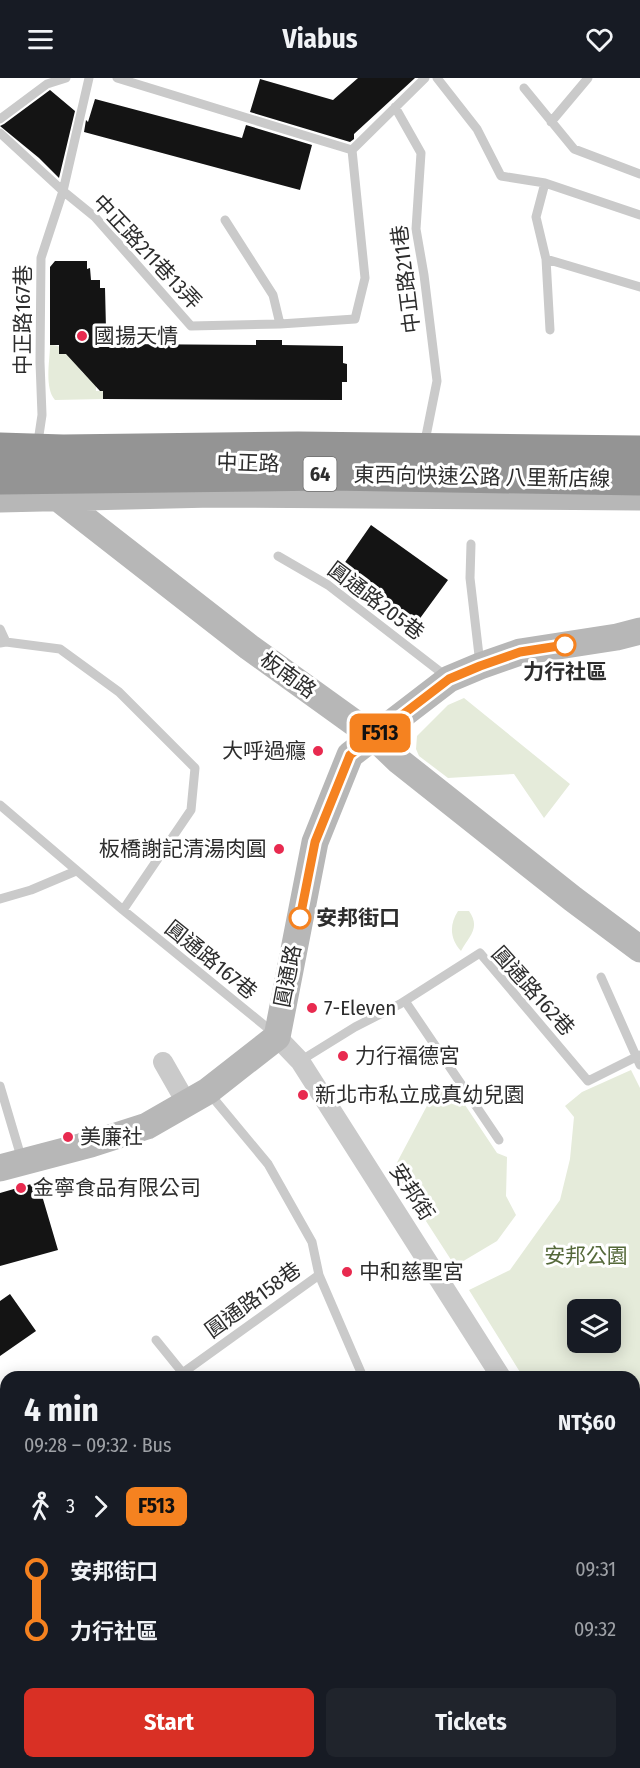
<!DOCTYPE html>
<meta charset="utf-8">
<style>
:root{--surface:#171b24;--page:#20242c;--text:#f1f3f6;--muted:#9ea1a6;--accent:#d93025}
body{margin:0;font-family:"Fira Sans Condensed","Noto Sans TC",sans-serif;background:var(--page);color:var(--text);height:100vh;display:flex;flex-direction:column;font-size:22px;white-space:nowrap}
*{box-sizing:border-box;margin:0}
p{font-size:20px;color:var(--muted)}
.icon{flex:none;width:33px;height:33px;fill:none;stroke:currentColor;stroke-width:2;stroke-linecap:round;stroke-linejoin:round}
.map{position:relative;flex:1;overflow:hidden}
.drawer{position:absolute;left:0px;top:1293px;width:640px;height:398px;display:flex;flex-direction:column;background:var(--surface);border-radius:18px 18px 0 0;box-shadow:0 3px 15px #0003}
.drawer>*{flex:none}
.badge{padding:0 12px;border-radius:9px;font-size:21px;line-height:39px}
.buttons{position:absolute;left:567px;top:1221px;display:grid;gap:12px}
.buttons a{display:grid;place-items:center;width:54px;height:54px;border-radius:9px;background:var(--surface);box-shadow:0 3px 15px #0003;font-size:30px}
.map>.badge{position:absolute;translate:-50% -50%;box-shadow:0 0 0 3px #fff}
.legs{display:flex;align-items:center;gap:9px;height:66px;padding:0 24px;font-size:20px}
.legs p{margin-inline-start:auto}
.overview{display:flex;align-items:center;justify-content:space-between;height:102px;padding:0 24px}
h1{font-size:33px;font-weight:700;line-height:45px}
.cta{display:flex;gap:12px;margin-top:auto;padding:12px 24px}
.cta a{flex:1;height:69px;border-radius:9px;background:var(--accent);color:#fff;font-size:24px;font-weight:700;line-height:69px;text-align:center}
.cta a+a{background:var(--page);color:var(--text)}
ul{padding:0 24px;list-style:none}
li{display:flex;align-items:center;gap:21px;height:60px;font-size:22px}
li i{display:grid;place-items:center;width:9px;height:100%;margin:0 8px;background:currentColor}
li i::after{content:'';width:15px;height:15px;margin:-8px;border:4px solid;border-radius:50%;background:var(--surface)}
li p{margin-inline-start:auto}
li:first-child i{background:linear-gradient(#0000 50%,currentColor 0)}
li:last-child i{background:linear-gradient(currentColor 50%,#0000 0)}
header{display:flex;justify-content:space-between;align-items:center;height:78px;padding:0 24px;background:var(--surface);font-size:27px;font-weight:700}
.map>svg:first-child{display:block}
.green{fill:#e5ebda;fill-rule:evenodd}
.building{fill:#141414}
.lines{fill:none;stroke-linecap:round;stroke-linejoin:round}
.lane{stroke:#cacaca;stroke-width:9}
.street{stroke:#cacaca;stroke-width:20}
.secondary{stroke:#b7b7b7;stroke-width:27}
.highway-bridge{stroke:#949494;stroke-width:33}
.line-1-casing{stroke:#fff;stroke-width:14}
.line-1{stroke:#f58220;stroke-width:9}
.poi-dot{fill:#e82a4f;stroke:#fff;stroke-width:2}
.stop-1-dot{fill:#fff;stroke:#f58220;stroke-width:3}
.labels{text-anchor:middle;dominant-baseline:central;stroke-width:6;stroke-linejoin:round;paint-order:stroke}
.shield{fill:#fff;stroke:#6c6c6c;stroke-width:1.5}
.shield-label{font-size:20px;font-weight:bold;fill:#2d2d2d}
.street-label{font-size:21px;fill:#2d2d2d;stroke:#fff}
.poi-label{font-size:21px;fill:#2d2d2d;stroke:#fff;text-anchor:start}
.stop-label{font-size:21px;font-weight:bold;fill:#2d2d2d;stroke:#fff}
.park-label{font-size:21px;fill:#55693a;stroke:#fff}
</style>
<header><svg class="icon" aria-label="menu" viewBox="0 0 24 24"><path d="M4 6h16M4 12h16M4 18h16"/></svg>Viabus<svg class="icon" aria-label="heart" viewBox="0 0 24 24"><path d="M12 20l-8-8c-3-5 5-10 8-4 3-6 11-1 8 4z"/></svg></header>
<div class="map">
<svg width="640" height="1690" viewBox="0 0 640 1690">
<rect width="100%" height="100%" fill="#fff"/>
<!-- green -->
<path class="green" d="M 50,267 C 70,267 73,284 84,296 L 89,293 L 96,300 L 96,313 L 103,313 L 103,321 L 55,322 C 44,309 50,283 50,267 Z
M 464,620 L 570,706 L 544,740 L 514,696 L 448,700 L 419,678 L 416,671 L 417,658 L 448,627 Z
M 458,833 L 469,833 C 481,850 469,858 461,873 C 450,861 449,847 458,833 Z
M 631,992 L 640,1010 L 640,1355 L 635,1357 L 634,1299 L 523,1299 L 469,1212 L 510,1192 L 560,1122 L 570,1081 L 574,1039 L 565,1028 L 582,1014 ZM 578,1232 L 610,1232 L 610,1264 L 578,1264 Z
M 451,1006 L 497,1075 L 507,1079 L 506,1118 L 516,1137 L 497,1163 L 455,1188 L 393,1092 L 429,1024 Z
M 640,1381 L 640,1483 L 635,1474 L 634,1383 Z"/>
<!-- building -->
<path class="building" d="M 358,0 L 415,0 L 354,56 L 354,61 L 350,64 L 250,34 L 260,1 L 333,22 Z
M 50,12 L 75,33 L 59,100 L 39,80 L 0,48 L 4,46 Z
M 95,21 L 242,60 L 246,47 L 312,67 L 300,112 L 84,54 L 86,42 L 88,44 Z
M 55,183 L 87,183 L 87,191 L 90,190 L 91,202 L 100,202 L 100,210 L 105,210 L 106,251 L 120,266 L 256,267 L 256,262 L 282,262 L 282,267 L 343,268 L 343,285 L 347,286 L 347,304 L 342,304 L 342,322 L 103,321 L 103,313 L 100,313 L 66,276 L 59,276 L 59,267 L 50,267 L 50,189 Z
M 371,447 L 448,502 L 410,554 L 334,500 Z
M 38,1104 L 58,1172 L 0,1188 L 0,1115 Z
M 10,1216 L 36,1253 L 0,1278 L 0,1223 Z"/>
<g class="lines">
<!-- lane -->
<path class="lane" d="M 117,0 L 352,72 L 425,0
M 437,0 L 477,51 L 501,98 L 545,105 L 640,137
M 524,10 L 574,71 L 640,96
M 395,29 L 421,75 L 416,151 L 424,197 L 437,303 L 426,358
M 0,41 L 47,6 L 66,0
M 551,44 L 588,0
M 0,55 L 63,113 L 95,139 L 191,248 L 280,246 L 355,241 L 365,200 L 352,72
M 545,105 L 536,139 L 546,181 L 550,252
M 225,142 L 273,217 L 280,246
M 546,181 L 640,209
M 35,367 L 39,357 L 42,337 L 40,284 L 41,180 L 63,113 L 89,0
M 471,466 L 470,500 L 480,586
M 278,478 L 328,507 L 447,599
M 0,551 L 6,564
M 0,565 L 6,564 L 60,571 L 119,614 L 195,690 L 191,732 L 123,832
M 0,727 L 123,832 L 275,956
M 0,821 L 31,812 L 76,793
M 601,899 L 640,987
M 405,923 L 499,1062
M 300,983 L 355,949 L 400,926 L 480,875 L 588,1003 L 640,977
M 0,1008 L 22,1082
M 319,1197 L 363,1299
M 156,1262 L 186,1299
M 177,1299 L 319,1197 L 312,1164 L 268,1086 L 209,1015
M 0,1497 L 6,1490
M 634,1666 L 640,1675
M 374,1684 L 378,1690
M 477,1684 L 480,1690"/>
<!-- street -->
<path class="street" d="M 277,959 L 300,983 L 501,1299
M 163,984 L 187,1026
M 634,1370 L 640,1367
M 634,1508 L 640,1517
M 191,1690 L 196,1684"/>
<!-- secondary -->
<path class="secondary" d="M 31,390 L 58,420 L 249,569 L 374,659 L 399,683 L 573,821 L 640,871
M 0,421 L 213,416 L 640,419
M 0,1090 L 91,1066 L 147,1048 L 208,1013 L 277,959 L 315,764 L 350,677 L 449,601 L 480,588 L 520,574 L 617,559 L 640,553"/>
<!-- highway-bridge -->
<path class="highway-bridge" d="M 0,371 L 63,373 L 298,370 L 640,374
M 0,400 L 330,396 L 640,401"/>
</g>
<g class="lines">
<!-- line-1 casing -->
<g class="line-1-casing">
<path id="line-1" d="M 300,840 L 315,764 L 350,677 L 449,601 L 480,588 L 520,574 L 565,567"/>
</g>
<!-- line-1 -->
<use href="#line-1" class="line-1"/>
</g>
<!-- markers -->
<g class="poi-dot">
<circle cx="82" cy="258" r="6"/>
<circle cx="318" cy="673" r="6"/>
<circle cx="279" cy="771" r="6"/>
<circle cx="312" cy="930" r="6"/>
<circle cx="343" cy="978" r="6"/>
<circle cx="303" cy="1017" r="6"/>
<circle cx="68" cy="1059" r="6"/>
<circle cx="21" cy="1110" r="6"/>
<circle cx="347" cy="1194" r="6"/>
</g>
<g class="stop-1-dot">
<circle cx="565" cy="567" r="10"/>
<circle cx="300" cy="840" r="10"/>
</g>
<g class="labels">
<!-- shield labels -->
<rect class="shield" x="303.5" y="379" width="33" height="34" rx="4.5"/>
<g class="shield-label">
<text x="320" y="396">64</text>
</g>
<!-- street labels -->
<g class="street-label">
<text transform="translate(147 174) rotate(47)">中正路211巷13弄</text>
<text transform="translate(406 201) rotate(-97)">中正路211巷</text>
<text transform="translate(23 242) rotate(-90)">中正路167巷</text>
<text transform="translate(248 385) rotate(2)">中正路</text>
<text transform="translate(482 399) rotate(1)">東西向快速公路 八里新店線</text>
<text transform="translate(376 523) rotate(37)">圓通路205巷</text>
<text transform="translate(288 597) rotate(36)">板南路</text>
<text transform="translate(211 882) rotate(39)">圓通路167巷</text>
<text transform="translate(288 898) rotate(-79)">圓通路</text>
<text transform="translate(533 913) rotate(48)">圓通路162巷</text>
<text transform="translate(412 1114) rotate(57)">安邦街</text>
<text transform="translate(253 1222) rotate(-36)">圓通路158巷</text>
</g>
<!-- poi labels -->
<g class="poi-label">
<text x="94" y="258">國揚天情</text>
<text x="306" y="673" text-anchor="end">大呼過癮</text>
<text x="267" y="771" text-anchor="end">板橋謝記清湯肉圓</text>
<text x="324" y="930">7-Eleven</text>
<text x="355" y="978">力行福德宮</text>
<text x="315" y="1017">新北市私立成真幼兒園</text>
<text x="80" y="1059">美廉社</text>
<text x="33" y="1110">金寧食品有限公司</text>
<text x="359" y="1194">中和慈聖宮</text>
</g>
<!-- stop labels -->
<g class="stop-label">
<text x="565" y="594">力行社區</text>
<text x="316" y="840" text-anchor="start">安邦街口</text>
</g>
<!-- park labels -->
<g class="park-label">
<text x="586" y="1178">安邦公園</text>
</g>
</g>
</svg>
<div class="buttons">
<a><svg class="icon" aria-label="layers" viewBox="0 0 24 24"><path d="M12 4l9 5-9 5-9-5zM3 14l9 5 9-5"/></svg></a>
</div>
<b class="badge" style="left:380px;top:655px;background:#f58220;color:#111">F513</b>
<section class="drawer">
<div class="overview"><div><h1>4 min</h1><p>09:28 – 09:32 · Bus</p></div><b>NT$60</b></div>
<div class="legs"><svg class="icon" aria-label="walk" viewBox="0 0 24 24"><circle cx="13" cy="4" r="2"/><path d="M13 8l-2 6 4 7M11 14l-3 7M7 12l3-4h3l4 4"/></svg>3<svg class="icon" aria-label="forward" viewBox="0 0 24 24"><path d="M9 5l7 7-7 7"/></svg><b class="badge" style="background:#f58220;color:#111">F513</b></div>
<ul>
<li><i style="color:#f58220"></i><b>安邦街口</b><p>09:31</p></li>
<li><i style="color:#f58220"></i><b>力行社區</b><p>09:32</p></li>
</ul>
<div class="cta"><a>Start</a><a>Tickets</a></div>
</section>
</div>
